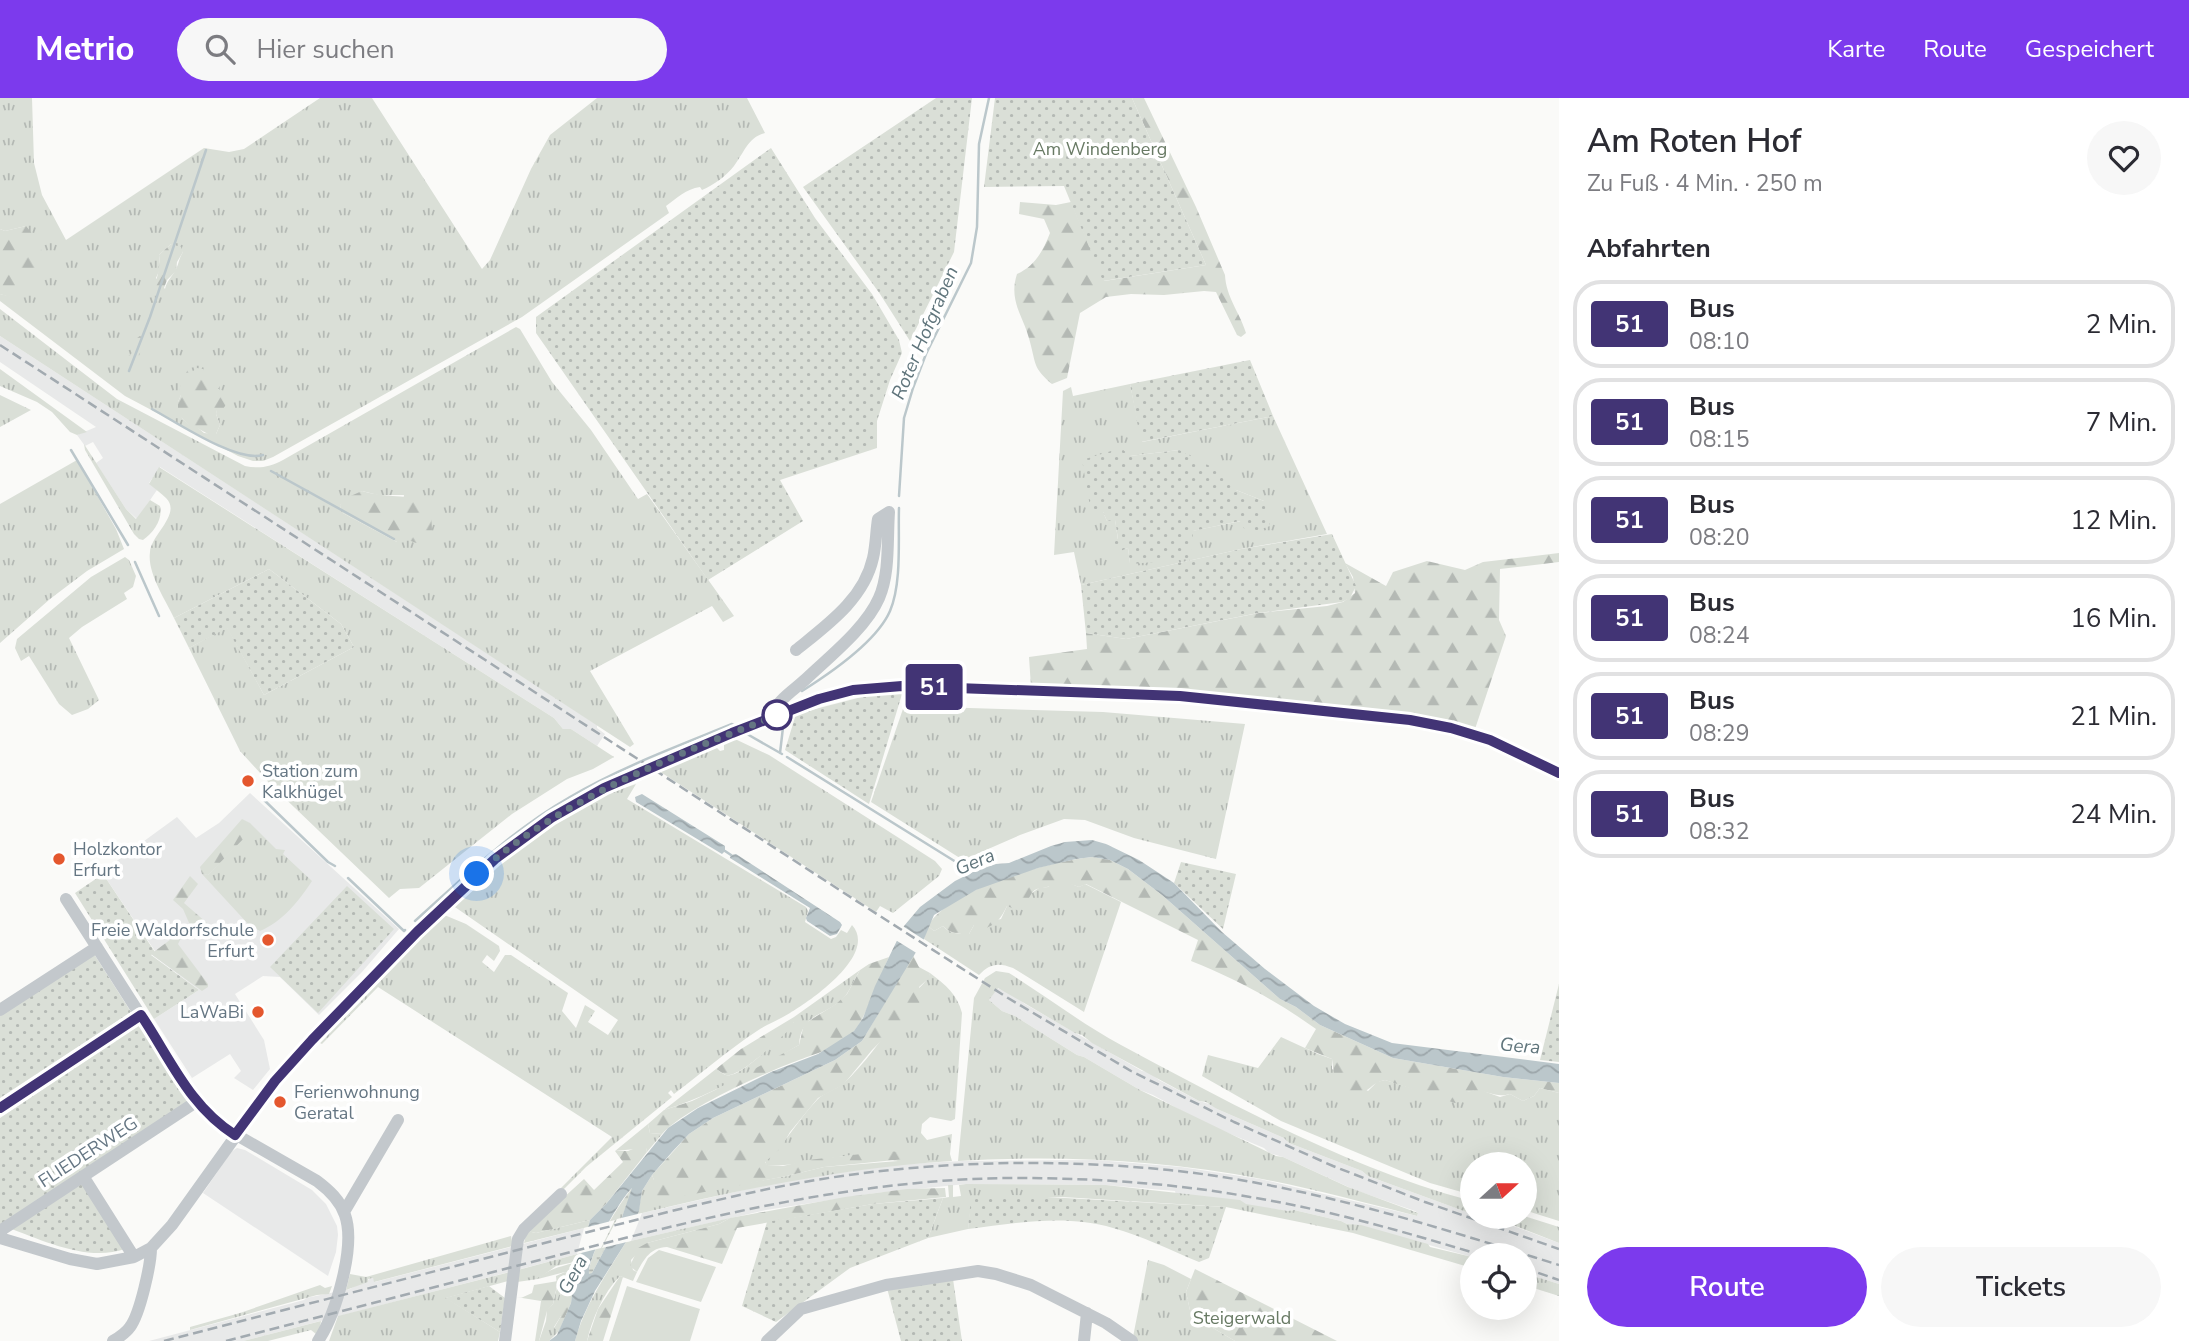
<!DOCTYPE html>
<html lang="de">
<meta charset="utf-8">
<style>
:root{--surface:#fff;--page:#f7f7f7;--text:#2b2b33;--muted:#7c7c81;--line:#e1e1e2;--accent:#7c3aed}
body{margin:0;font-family:"Nunito Sans",sans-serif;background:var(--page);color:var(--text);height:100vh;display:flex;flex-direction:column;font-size:26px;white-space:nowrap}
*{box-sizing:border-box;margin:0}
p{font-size:23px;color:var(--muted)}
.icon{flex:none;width:38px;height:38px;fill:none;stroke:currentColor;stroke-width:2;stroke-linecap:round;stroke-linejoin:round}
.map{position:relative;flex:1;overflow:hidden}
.drawer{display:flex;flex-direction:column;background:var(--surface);width:630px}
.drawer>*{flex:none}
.badge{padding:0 14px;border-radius:5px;font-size:24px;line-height:46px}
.needle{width:46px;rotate:69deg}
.fabs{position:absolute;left:1460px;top:1054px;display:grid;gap:14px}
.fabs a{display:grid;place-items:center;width:77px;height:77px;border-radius:50%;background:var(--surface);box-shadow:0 7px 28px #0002;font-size:35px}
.you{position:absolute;width:35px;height:35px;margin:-18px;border:5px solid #fff;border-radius:50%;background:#1a73e8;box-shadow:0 0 0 10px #1a73e833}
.map>.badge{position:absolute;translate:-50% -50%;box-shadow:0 0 0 4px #fff}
h2{padding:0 28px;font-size:26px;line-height:63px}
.round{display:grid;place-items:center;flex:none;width:74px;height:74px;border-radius:37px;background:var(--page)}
.headline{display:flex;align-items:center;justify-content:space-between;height:119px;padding:0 28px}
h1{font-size:33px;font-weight:600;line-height:52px}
.button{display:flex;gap:14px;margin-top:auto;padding:14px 28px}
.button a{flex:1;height:80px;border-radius:42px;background:var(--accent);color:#fff;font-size:28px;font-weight:600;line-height:80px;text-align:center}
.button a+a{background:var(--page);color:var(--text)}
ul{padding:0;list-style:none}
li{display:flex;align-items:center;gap:21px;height:88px;margin:0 14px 10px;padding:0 14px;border:4px solid var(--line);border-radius:28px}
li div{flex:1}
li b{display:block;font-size:26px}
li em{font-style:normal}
li .badge{min-width:77px;font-weight:700;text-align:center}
header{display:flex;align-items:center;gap:42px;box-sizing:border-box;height:98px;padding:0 35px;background:var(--accent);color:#fff}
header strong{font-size:33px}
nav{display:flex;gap:38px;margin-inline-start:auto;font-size:24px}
.search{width:490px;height:63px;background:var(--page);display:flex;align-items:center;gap:18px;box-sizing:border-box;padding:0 24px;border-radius:38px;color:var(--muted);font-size:26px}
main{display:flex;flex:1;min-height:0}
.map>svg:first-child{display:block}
.built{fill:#e8e9e9}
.grass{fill:url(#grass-tufts);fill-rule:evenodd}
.forest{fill:url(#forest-firs)}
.wetland{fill:url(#wetland-marsh)}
.park{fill:url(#park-dots)}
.pitch{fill:#dadfd7}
.water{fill:url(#water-waves);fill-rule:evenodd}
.pier{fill:#fafaf8}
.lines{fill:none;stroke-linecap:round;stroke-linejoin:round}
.stream{stroke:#bbc7cb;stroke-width:2.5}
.minor{stroke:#c3c8cc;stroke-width:12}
.rail{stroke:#a2aab0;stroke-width:2.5;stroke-dasharray:10 5;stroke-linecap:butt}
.line-casing{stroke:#fff;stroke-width:16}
.line{stroke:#423475;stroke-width:10}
.walk{stroke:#657683;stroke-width:7;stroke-dasharray:0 12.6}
.stop-dot{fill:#fff;stroke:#423475;stroke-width:3.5}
.poi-dot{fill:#e4572e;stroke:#fff;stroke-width:2.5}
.labels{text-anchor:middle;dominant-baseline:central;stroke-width:7;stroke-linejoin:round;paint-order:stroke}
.park-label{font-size:18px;fill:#687a64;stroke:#fff}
.poi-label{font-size:18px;fill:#657683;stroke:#fff;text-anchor:start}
.street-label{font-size:18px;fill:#657683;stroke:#fff}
.water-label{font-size:19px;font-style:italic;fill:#60757c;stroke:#fff}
</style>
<header>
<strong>Metrio</strong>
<div class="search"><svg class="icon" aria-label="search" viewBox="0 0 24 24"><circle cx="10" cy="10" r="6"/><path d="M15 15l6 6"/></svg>Hier suchen</div>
<nav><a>Karte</a><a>Route</a><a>Gespeichert</a></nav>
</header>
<main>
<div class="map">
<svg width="1559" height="1243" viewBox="0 0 1559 1243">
<defs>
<pattern id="grass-tufts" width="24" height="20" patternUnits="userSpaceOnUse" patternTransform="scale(1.75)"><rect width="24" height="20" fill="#dadfd7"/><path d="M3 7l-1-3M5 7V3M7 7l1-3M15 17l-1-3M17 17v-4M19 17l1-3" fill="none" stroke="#b4b9b4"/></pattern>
<pattern id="forest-firs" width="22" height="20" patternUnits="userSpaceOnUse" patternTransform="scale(1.75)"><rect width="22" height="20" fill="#dadfd7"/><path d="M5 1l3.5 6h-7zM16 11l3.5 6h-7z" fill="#b4b9b4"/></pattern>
<pattern id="wetland-marsh" width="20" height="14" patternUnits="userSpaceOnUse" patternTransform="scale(1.75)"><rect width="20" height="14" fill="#dadfd7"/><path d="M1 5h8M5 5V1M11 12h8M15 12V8" fill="none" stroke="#b4b9b4"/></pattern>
<pattern id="park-dots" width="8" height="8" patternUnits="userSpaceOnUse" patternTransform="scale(1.75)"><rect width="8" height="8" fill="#dadfd7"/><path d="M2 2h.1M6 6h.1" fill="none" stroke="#b4b9b4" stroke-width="1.8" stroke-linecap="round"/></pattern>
<pattern id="water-waves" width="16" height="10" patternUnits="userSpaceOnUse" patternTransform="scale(1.75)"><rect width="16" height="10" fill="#bbc7cb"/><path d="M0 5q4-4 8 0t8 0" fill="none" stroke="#9ca6aa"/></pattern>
</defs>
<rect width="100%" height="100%" fill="#fafaf8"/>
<!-- built -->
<path class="built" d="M 0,238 L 597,627 L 597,630 L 605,636 L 597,648 L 571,631 L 563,631 L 554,620 L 160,369 L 149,385 L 157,392 L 137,421 L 126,411 L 96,365 L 103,360 L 93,344 L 85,348 L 77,337 L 96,329 L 0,264 Z
M 250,695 L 399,831 L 362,874 L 319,917 L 280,879 L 263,878 L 235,896 L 264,942 L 270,971 L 253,992 L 234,980 L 241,973 L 230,956 L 192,980 L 154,921 L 199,892 L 151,856 L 155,853 L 103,776 L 114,765 L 177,719 L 196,740 L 219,725 Z
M 997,890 L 1013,896 L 1025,906 L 1142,973 L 1149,974 L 1159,982 L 1199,1003 L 1213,1007 L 1217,1011 L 1284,1040 L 1289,1045 L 1362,1073 L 1368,1078 L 1472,1116 L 1472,1118 L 1500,1123 L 1559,1145 L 1559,1186 L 1524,1175 L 1524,1157 L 1472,1157 L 1472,1159 L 1361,1128 L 1347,1126 L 1341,1123 L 1294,1112 L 1288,1113 L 1176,1097 L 1175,1093 L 1106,1087 L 966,1086 L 876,1095 L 766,1112 L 626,1144 L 638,1116 L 792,1081 L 902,1066 L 963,1063 L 1097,1062 L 1181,1069 L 1260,1081 L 1417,1118 L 1418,1115 L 1415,1113 L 1355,1092 L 1283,1059 L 1269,1055 L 1264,1050 L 1204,1025 L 1153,997 L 1140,992 L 1084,959 L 1077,957 L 1015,918 L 1002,913 L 989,902 Z
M 237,1050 L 245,1052 L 312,1092 L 326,1106 L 337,1128 L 338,1137 L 336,1154 L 328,1178 L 203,1095 L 231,1054 Z
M 588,1129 L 581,1155 L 521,1171 L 243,1243 L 149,1243 L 304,1202 L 306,1200 L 350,1191 L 367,1182 L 373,1180 L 375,1184 Z"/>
<!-- grass -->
<path class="grass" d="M 0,0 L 32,0 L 34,65 L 42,97 L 66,142 L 204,50 L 229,54 L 244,51 L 320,0 L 372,0 L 482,171 L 490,162 L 531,71 L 550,37 L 597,0 L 747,0 L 765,35 C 748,39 744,55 734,68 C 726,78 714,87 702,92 L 700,89 C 686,91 677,100 666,108 L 669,115 L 522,219 L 273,359 L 263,363 L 253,363 L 238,358 L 125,298 L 0,203 L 0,196 L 13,199 L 26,128 L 5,133 L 0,131 ZM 171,146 L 183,154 C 179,160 179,165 176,171 C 173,178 167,182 165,191 L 156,180 L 160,171 L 159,157 ZM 208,280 L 220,293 L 216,316 L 220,327 L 216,336 L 204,335 L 197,329 L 193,330 L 182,320 L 178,304 L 181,297 Z
M 0,211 L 117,301 L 245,368 C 259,371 270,369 283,362 L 516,229 L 520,231 L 552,284 L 591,332 L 638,401 L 647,396 L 734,518 L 723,524 L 712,508 L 590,573 L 634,646 L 630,649 L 0,238 ZM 362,393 L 378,397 L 404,397 L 397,444 L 341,414 L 340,407 Z
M 0,271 L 87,334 L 77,337 L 70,334 L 52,314 L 37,304 L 0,288 Z
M 1130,286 L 1142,344 L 1273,318 L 1327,436 L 1241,451 L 1081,487 L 1074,454 L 1054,457 L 1063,293 L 1071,289 L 1073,298 ZM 1179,352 L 1236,392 L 1264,403 L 1241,423 L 1192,433 L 1130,465 L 1128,450 L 1115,454 L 1118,442 L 1115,421 L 1107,423 L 1103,414 L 1130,358 Z
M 0,297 L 31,312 L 0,329 Z
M 84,346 L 126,411 L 136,421 L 150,402 L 160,408 C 163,421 154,434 143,442 L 139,441 L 134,436 L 85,352 Z
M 77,362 L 116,431 L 124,451 L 87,473 L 50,501 L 0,545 L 0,406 Z
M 159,369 L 554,620 L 563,631 L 571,631 L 614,659 L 593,671 L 567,681 L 512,716 L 419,790 L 400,791 L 389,800 L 271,687 L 240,653 L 189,550 L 227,529 L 264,597 L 354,549 L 341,526 L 269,471 L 174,520 C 165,501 147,475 150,454 C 151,437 182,416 166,400 C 161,395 155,391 149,386 Z
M 125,459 L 129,462 L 136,478 L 133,489 L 124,495 L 127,501 L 82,529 L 69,540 L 99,602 L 88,611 L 72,617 L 59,606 L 29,558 L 21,563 L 15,550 L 17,541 L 91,479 Z
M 904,608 L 1103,614 L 1245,626 L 1216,761 L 1134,740 L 1085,722 L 1064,721 L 1020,737 L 963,762 L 871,704 Z
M 735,641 L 769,657 L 935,763 L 942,771 L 939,778 L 893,815 L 880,808 L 876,814 L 659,673 L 716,649 L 720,653 L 724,652 L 724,646 Z
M 636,686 L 627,701 L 806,809 L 808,813 L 805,824 L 831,841 L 836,839 L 841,832 L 847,835 L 852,827 C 878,856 812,902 790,915 C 779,922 767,926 757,933 C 728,952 702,975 674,996 L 671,992 L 668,995 L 672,999 L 586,1069 L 563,1092 L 561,1090 L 612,1039 L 378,889 L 322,946 L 318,944 L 442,816 L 466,826 L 499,848 L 500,853 L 494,863 L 487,857 L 482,864 L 494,874 L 505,857 L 511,857 L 568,895 L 562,913 L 576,930 L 585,907 L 595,913 L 588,924 L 608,937 L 618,922 L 452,807 C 495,768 541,726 595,701 C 608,695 623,691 636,686 Z
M 250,725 L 276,751 L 285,752 L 283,756 L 312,783 C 299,803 282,824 260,833 L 249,827 L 202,776 L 208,777 L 250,733 Z
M 1055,784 L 1069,785 L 1079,789 L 1085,786 L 1121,804 L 1084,914 L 1013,870 C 998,864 989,866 979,877 L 924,841 L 928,828 L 934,833 L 943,828 C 950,836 958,836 969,836 L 974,827 L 1001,821 L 1007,808 L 1012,809 L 1039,790 L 1048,789 Z
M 860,872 C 855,880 851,890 846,897 C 828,919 801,913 799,947 C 756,972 711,997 664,1012 L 716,971 C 718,972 724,977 726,977 C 741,981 784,935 794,924 L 794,919 Z
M 996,873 L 1009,875 C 1046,898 1082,926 1121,947 C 1233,1007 1349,1070 1472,1103 L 1472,1116 L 1368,1078 L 1362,1073 L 1289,1045 L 1284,1040 L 1217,1011 L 1206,1004 L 1199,1003 L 1092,945 L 1082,937 L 1075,935 C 1049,920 1023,904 998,890 L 989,902 L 1002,913 L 1015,918 L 1077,957 L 1084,959 L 1140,992 L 1276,1058 L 1283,1059 L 1348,1089 L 1418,1115 L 1417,1118 C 1366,1105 1314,1091 1262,1081 C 1162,1062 1059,1057 958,1063 L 974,900 L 985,880 Z
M 930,875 C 946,887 957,896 962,915 L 955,1021 L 951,1023 L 930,1019 L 922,1026 L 921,1035 L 927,1042 L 952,1036 L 950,1056 L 952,1063 C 844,1070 743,1091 638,1116 L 642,1093 L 652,1077 L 654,1082 L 747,1085 L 787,1078 L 824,1069 L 898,1063 C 886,1061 872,1057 860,1057 C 829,1058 798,1068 767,1068 L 765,1063 C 786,1046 798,1021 817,1002 C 824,994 836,992 844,985 C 871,960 892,926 914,896 C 919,889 928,883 930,875 Z
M 1281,939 L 1318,956 L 1332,961 L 1332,971 L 1368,993 L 1377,984 L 1385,982 L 1418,992 L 1467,994 L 1478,991 L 1500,999 L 1510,996 L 1523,1003 L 1534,998 L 1540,990 L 1559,995 L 1559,1123 L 1524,1112 L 1524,1066 L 1472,1066 L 1472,1097 L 1430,1085 L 1281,1023 L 1202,978 L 1208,957 L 1258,970 Z
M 648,1026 L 650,1035 L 662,1036 L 647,1054 L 646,1050 L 615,1053 Z
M 966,1086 L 1106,1087 L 1240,1102 L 1246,1106 L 1288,1113 L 1294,1112 L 1341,1123 L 1347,1126 L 1361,1127 L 1428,1146 L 1430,1149 L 1472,1159 L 1472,1170 L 1353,1135 L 1226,1109 L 1062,1099 L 972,1099 L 968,1131 L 928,1140 L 943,1100 L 949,1099 L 948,1087 L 953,1087 L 953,1099 L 961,1098 L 959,1087 Z
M 1479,1118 L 1524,1118 L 1559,1129 L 1559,1145 L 1508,1125 Z
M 730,1120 L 719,1126 L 647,1145 L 631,1162 L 633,1172 L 637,1174 L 633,1183 L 620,1178 C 603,1195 592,1221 587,1243 L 575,1243 C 585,1206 606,1177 626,1144 Z
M 590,1122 L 588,1129 L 524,1145 L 527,1133 L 536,1135 Z
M 511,1138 L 513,1148 L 374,1184 L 373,1180 L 368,1181 L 368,1184 L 346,1192 L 350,1176 L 366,1179 Z
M 581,1155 L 579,1163 L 556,1168 L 538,1181 L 517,1184 L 518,1172 Z
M 1148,1162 L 1164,1167 L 1191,1181 L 1186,1194 L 1191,1217 L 1235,1243 L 1137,1243 L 1133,1239 Z
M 510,1174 L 508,1183 L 446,1200 L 500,1234 L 498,1243 L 329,1243 L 338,1218 Z
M 565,1174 L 568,1176 L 560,1195 L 561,1218 L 554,1229 L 559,1233 L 549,1243 L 539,1243 L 546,1223 L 547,1212 L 553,1206 L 557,1189 L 556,1178 Z
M 1524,1175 L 1559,1186 L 1559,1198 L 1524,1187 Z
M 320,1187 L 325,1190 L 332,1188 L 329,1196 L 317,1197 L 190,1232 L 190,1229 L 240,1215 Z
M 321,1223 L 320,1229 L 316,1236 L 311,1232 L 268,1243 L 243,1243 Z"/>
<!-- forest -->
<path class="forest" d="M 1132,0 L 1144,0 L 1196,109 L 1225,177 C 1226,199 1240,215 1246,235 L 1241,239 L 1237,237 L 1216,194 L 1204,193 L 1164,197 L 1131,196 L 1106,199 L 1080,215 L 1067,280 L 1052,286 C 1033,270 1036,266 1030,244 C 1024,218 1008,204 1017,176 C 1035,168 1043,153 1050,135 L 1044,121 L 1019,116 L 1020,104 L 1056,107 L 1071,104 L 1104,183 L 1206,167 Z
M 26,128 C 40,145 56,168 27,180 L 21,194 L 13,200 L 0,196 L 0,131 L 5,133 Z
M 171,146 L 181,149 L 183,154 L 177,164 L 176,173 L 167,182 L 161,198 L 154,197 C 155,182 161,172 159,157 Z
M 140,238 L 145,242 L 145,250 L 139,256 L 135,277 L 129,281 L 122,275 C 121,265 124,261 132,255 L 135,241 Z
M 197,270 L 203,271 L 206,280 L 212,276 L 218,277 L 222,285 L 218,291 L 225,294 L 229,302 L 221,314 L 217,312 L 216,316 L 220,327 L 216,336 L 210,337 L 197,330 L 192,330 L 178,316 L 178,304 L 181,297 L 179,291 L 188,271 L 193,273 Z
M 362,393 C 382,399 403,397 424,402 L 431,412 L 432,433 L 424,443 L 416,445 L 406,441 L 397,444 L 341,414 L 340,407 L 346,400 Z
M 1559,455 L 1559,464 L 1500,471 L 1499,522 L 1506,538 L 1475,631 L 1031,589 L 1029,559 L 1087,551 L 1086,535 L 1126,541 L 1259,515 L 1327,508 L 1343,504 L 1355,495 L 1353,479 L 1345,465 L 1386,488 L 1393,474 L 1427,463 L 1465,472 L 1483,464 Z
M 242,721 L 250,725 L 251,733 L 208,777 L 202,776 L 200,769 Z
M 1092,759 L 1110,762 L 1128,771 L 1162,797 L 1280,901 L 1296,909 L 1320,927 L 1393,960 L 1503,979 L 1559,985 L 1559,995 L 1540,990 L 1534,998 L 1523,1003 L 1510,996 C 1493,1001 1485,989 1467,994 L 1463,1003 L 1455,1005 L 1385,982 C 1365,987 1372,999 1343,995 L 1335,984 L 1332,961 L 1305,950 L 1316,931 C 1277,903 1236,881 1191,863 L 1198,842 L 1086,786 L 1079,789 C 1063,783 1061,785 1047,789 C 1041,791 1036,789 1032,795 C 1027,802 1027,807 1019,813 L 1007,808 C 1001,820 997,826 984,831 L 974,827 L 969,836 C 958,836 951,836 943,828 L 934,833 L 928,828 C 949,791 1051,763 1092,759 Z
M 190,778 L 198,786 L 184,805 L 207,825 L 181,840 L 178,846 L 208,886 L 208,889 L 202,893 L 151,856 L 190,827 L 183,811 L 173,802 Z
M 913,857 L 919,869 L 930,875 L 929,880 L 919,889 L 924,900 L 872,952 L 843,987 L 818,1000 L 790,1034 L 781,1050 L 765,1064 L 768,1068 L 783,1068 L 808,1062 L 888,1053 L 899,1054 L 908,1057 L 905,1061 L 824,1069 L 787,1078 L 668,1101 L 657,1099 L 651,1088 L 654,1082 L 652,1077 L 689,1036 L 713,1020 L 835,962 L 862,943 Z
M 889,859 C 880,878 867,917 855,932 C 842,948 818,955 799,962 C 764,975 686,1010 662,1036 L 650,1035 L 648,1026 L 664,1012 L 692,1003 L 715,992 L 799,947 L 804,926 L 836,906 L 847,896 L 860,872 L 869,866 Z
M 794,919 L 794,924 L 791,930 C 780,940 740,980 726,977 C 725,977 718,972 716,971 L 741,951 Z
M 640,1048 L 646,1050 L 647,1054 L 606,1106 L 590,1122 L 536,1135 L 527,1133 L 584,1081 L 594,1092 L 623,1064 L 615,1053 L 628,1053 Z
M 945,1090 L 946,1099 L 873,1106 L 737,1130 L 722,1166 L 667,1149 C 650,1150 645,1160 637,1174 L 630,1168 L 638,1150 L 647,1145 L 719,1126 L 730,1120 L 845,1099 L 907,1091 Z
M 579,1163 L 571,1205 L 559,1233 L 554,1230 L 561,1218 C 554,1206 563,1189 568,1176 L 565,1174 L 538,1181 C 550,1169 563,1169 579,1163 Z
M 1195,1171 L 1337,1243 L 1235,1243 L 1191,1217 L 1186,1194 Z
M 620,1178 L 623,1179 L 603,1243 L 587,1243 L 598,1211 Z
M 558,1183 L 553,1206 L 547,1213 L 539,1243 L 535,1243 L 541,1203 L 516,1199 L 521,1200 L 532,1195 L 534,1187 Z"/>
<!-- wetland -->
<path class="wetland" d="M 634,1088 L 622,1119 L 592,1175 L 589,1177 C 587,1158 620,1103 634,1088 Z"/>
<!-- park -->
<path class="park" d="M 936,0 L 972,0 L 954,154 L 910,243 L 880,196 L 803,89 Z
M 995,0 L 1132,0 L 1206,167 L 1103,183 L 1064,88 L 984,89 Z
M 771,50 L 815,120 L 872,196 L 899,242 L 902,255 L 890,282 L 877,323 L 877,350 L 780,382 L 803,423 L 708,482 L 536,235 L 536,219 Z
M 1250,262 L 1273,318 L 1141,344 L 1130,286 Z
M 1121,350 L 1130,358 L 1179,352 L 1233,380 L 1236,392 L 1264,403 L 1270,428 L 1247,436 L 1240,423 L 1193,433 L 1191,461 L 1130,466 L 1128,450 L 1115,455 L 1115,442 L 1118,441 L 1115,422 L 1107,423 L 1103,414 L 1091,414 L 1082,362 Z
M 1332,436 L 1356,488 L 1350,500 L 1342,504 L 1258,515 L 1126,541 L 1086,535 L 1081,487 L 1241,451 Z
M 269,471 L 341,526 L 354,549 L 264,597 L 227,530 L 189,550 L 174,520 Z
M 873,596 L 902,596 L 869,706 L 785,652 L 796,616 Z
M 1181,764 L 1236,776 L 1223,831 L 1174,785 Z
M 103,776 L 155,854 L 151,857 L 199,892 L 154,921 L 75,795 Z
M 347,788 L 394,831 L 318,915 L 270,869 Z
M 94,856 L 131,914 L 0,1000 L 0,918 Z
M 1559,886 L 1559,964 L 1540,962 Z
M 139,927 L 189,1006 L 0,1128 L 0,1020 Z
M 82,1082 L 125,1151 C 88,1164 44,1143 9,1130 Z
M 1010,1097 L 1226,1109 L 1209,1160 L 1199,1164 C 1170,1152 1142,1138 1113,1130 C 1066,1116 1015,1125 968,1131 L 971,1099 Z
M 943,1100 L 928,1140 L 850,1170 L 776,1224 L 742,1208 L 767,1124 L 873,1106 Z
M 953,1181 L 962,1243 L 901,1243 L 887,1190 Z
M 489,1188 L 505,1200 L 500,1234 L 445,1200 Z"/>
<!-- pitch -->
<path class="pitch" d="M 659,1152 L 716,1169 L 701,1204 L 636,1184 L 648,1160 Z
M 627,1188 L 700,1211 L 690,1243 L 609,1243 Z"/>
<!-- water -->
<path class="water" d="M 642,696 L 725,748 L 725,753 L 722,756 L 636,704 L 635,699 Z
M 1092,742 L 1106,746 L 1139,762 L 1174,785 L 1222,834 L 1265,871 L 1314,908 L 1345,926 L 1392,945 L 1559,966 L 1559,985 L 1503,979 L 1393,960 L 1320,927 L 1296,909 L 1280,901 L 1162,797 L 1128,771 L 1110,762 L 1092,759 L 1076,761 L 1038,770 L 976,792 L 934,817 L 924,841 L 862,943 L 835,962 L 713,1020 L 689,1036 L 672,1054 L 652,1077 L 642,1093 L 639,1113 L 626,1144 L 595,1193 L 581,1223 L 575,1243 L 549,1243 L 557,1237 L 571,1205 L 574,1183 L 590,1122 L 606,1106 L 668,1030 L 698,1010 L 771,974 L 818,956 L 854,933 L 863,920 L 875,888 L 904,828 L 920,809 L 955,783 L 973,774 L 996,766 L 1009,765 L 1051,748 L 1065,744 ZM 632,1090 L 622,1119 L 592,1175 L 589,1176 C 587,1160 619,1102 632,1090 Z
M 736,756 L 840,824 L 842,827 L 837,836 L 830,838 L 807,823 L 806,820 L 810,810 L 730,760 L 731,757 Z"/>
<!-- pier -->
<path class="pier" d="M 901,827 L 926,843 L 918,856 L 894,841 Z
M 642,1115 L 631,1143 L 602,1150 L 617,1121 Z
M 615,1122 L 601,1150 L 577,1156 L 584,1130 Z"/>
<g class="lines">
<!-- stream -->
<path class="stream" d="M 129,273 L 150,219 L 206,52
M 152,311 C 176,324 237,365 263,357
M 71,352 L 128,447
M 271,373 L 394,441
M 899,398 L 904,320 L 913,290 L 926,256 L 971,165 L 977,129 L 979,46 L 989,0
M 135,464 L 159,518
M 802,593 C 829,576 877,543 890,513 C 902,485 898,440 899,410
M 747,636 L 782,656
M 780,655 L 784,621
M 787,659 L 956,764
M 262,700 L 328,764 L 335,768
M 725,753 L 731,757
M 348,780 L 404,833 L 405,832
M 415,823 C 464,779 512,732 570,699 C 621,669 678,648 732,626 L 734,627"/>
<!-- minor -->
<path class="minor" d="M 770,620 C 776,603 793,593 806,581 C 829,559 866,530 879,500 C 890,475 887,442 889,414 L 878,421 C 876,433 876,447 873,460 C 864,501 827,527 796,552
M 66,801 L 196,1004 L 228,1032 L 317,1083 C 329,1092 340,1102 345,1117 C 356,1148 336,1216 318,1243
M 0,912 L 97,849
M 0,1010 L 141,917
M 83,1078 L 134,1159
M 344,1114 L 398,1022
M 0,1133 L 196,1004
M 0,1140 L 70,1161 L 97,1166 L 134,1159 L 151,1150 L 172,1127 L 275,983 L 312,942 L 417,834 L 495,760 L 551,720 L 604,690 L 738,632 L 819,601 L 853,592 L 902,588 L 1180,598 L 1410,623 L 1451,630 L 1490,642 L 1559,675
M 113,1243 C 118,1240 126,1235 130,1229 C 140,1216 151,1166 151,1150
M 505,1243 L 518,1141 L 524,1131 L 561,1096
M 767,1243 L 801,1211 L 886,1187 L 978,1173 L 996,1176 L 1031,1187 L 1106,1225 L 1132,1243
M 1084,1243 L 1087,1215"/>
<!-- rail -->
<path class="rail" d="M 0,247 L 855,802 L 1008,900 L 1131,973 L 1234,1024 L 1333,1068 L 1425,1104 L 1559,1151
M 1524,1170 L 1559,1182
M 164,1243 C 296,1209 428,1175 560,1141 C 641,1121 722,1099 804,1084 C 924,1063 1048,1060 1169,1072 C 1303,1086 1431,1127 1559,1167
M 226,1243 C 338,1214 450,1185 563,1156 C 716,1116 872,1078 1032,1080 C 1105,1081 1179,1086 1250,1099 C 1329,1112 1405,1134 1481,1157"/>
</g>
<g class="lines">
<!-- line casing -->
<g class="line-casing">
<path id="line" d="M 0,1010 L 141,917 C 170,960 189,1008 235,1037 L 275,983 L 312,942 L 417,834 L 495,761 L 551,720 L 604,690 L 732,635 L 819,601 L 853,592 L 902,588 L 1180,598 L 1410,622 L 1451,630 L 1490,642 L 1559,675"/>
</g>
<!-- line -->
<use href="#line" class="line"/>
<!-- walk -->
<path class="walk" d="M 477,776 C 562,701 666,661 770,620 L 773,611 L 777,617"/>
</g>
<!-- markers -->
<circle class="stop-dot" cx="777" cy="617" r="14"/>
<g class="poi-dot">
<circle cx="248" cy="683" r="7"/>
<circle cx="59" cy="761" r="7"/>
<circle cx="268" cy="842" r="7"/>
<circle cx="258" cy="914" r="7"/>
<circle cx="280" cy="1004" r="7"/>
</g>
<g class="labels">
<!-- park labels -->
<g class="park-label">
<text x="1100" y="51">Am Windenberg</text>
<text x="1242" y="1220">Steigerwald</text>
</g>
<!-- poi labels -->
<g class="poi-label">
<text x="262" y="673">Station zum<tspan x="262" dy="21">Kalkhügel</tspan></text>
<text x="73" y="751">Holzkontor<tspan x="73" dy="21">Erfurt</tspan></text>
<text x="254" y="832" text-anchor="end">Freie Waldorfschule<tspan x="254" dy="21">Erfurt</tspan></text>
<text x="244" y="914" text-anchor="end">LaWaBi</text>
<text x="294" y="994">Ferienwohnung<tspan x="294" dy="21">Geratal</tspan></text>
</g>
<!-- street labels -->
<g class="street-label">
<text transform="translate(88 1054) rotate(-33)">FLIEDERWEG</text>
</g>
<!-- water labels -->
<g class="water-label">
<text transform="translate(925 235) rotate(-67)">Roter Hofgraben</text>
<text transform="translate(975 764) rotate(-23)">Gera</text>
<text transform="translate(1520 948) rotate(5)">Gera</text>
<text transform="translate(573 1177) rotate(-62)">Gera</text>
</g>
</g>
</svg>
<div class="fabs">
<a><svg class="needle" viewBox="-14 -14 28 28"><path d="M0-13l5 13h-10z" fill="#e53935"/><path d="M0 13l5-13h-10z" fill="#7c7c81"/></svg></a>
<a><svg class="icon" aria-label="locate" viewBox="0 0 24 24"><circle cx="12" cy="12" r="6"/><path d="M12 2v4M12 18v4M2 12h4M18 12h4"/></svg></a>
</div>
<div class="you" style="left:477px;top:776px"></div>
<b class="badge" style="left:934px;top:589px;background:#423475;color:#fff">51</b>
</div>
<section class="drawer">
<div class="headline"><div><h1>Am Roten Hof</h1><p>Zu Fuß · 4 Min. · 250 m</p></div><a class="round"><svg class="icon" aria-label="heart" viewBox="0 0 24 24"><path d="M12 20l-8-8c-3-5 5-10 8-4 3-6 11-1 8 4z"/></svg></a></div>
<h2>Abfahrten</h2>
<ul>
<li><span class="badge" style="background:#423475;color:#fff">51</span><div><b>Bus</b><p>08:10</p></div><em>2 Min.</em></li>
<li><span class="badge" style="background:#423475;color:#fff">51</span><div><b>Bus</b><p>08:15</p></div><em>7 Min.</em></li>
<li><span class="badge" style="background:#423475;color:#fff">51</span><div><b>Bus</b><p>08:20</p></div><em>12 Min.</em></li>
<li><span class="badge" style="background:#423475;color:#fff">51</span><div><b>Bus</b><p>08:24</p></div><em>16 Min.</em></li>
<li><span class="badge" style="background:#423475;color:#fff">51</span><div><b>Bus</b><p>08:29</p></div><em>21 Min.</em></li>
<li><span class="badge" style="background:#423475;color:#fff">51</span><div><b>Bus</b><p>08:32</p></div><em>24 Min.</em></li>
</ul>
<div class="button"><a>Route</a><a>Tickets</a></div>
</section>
</main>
